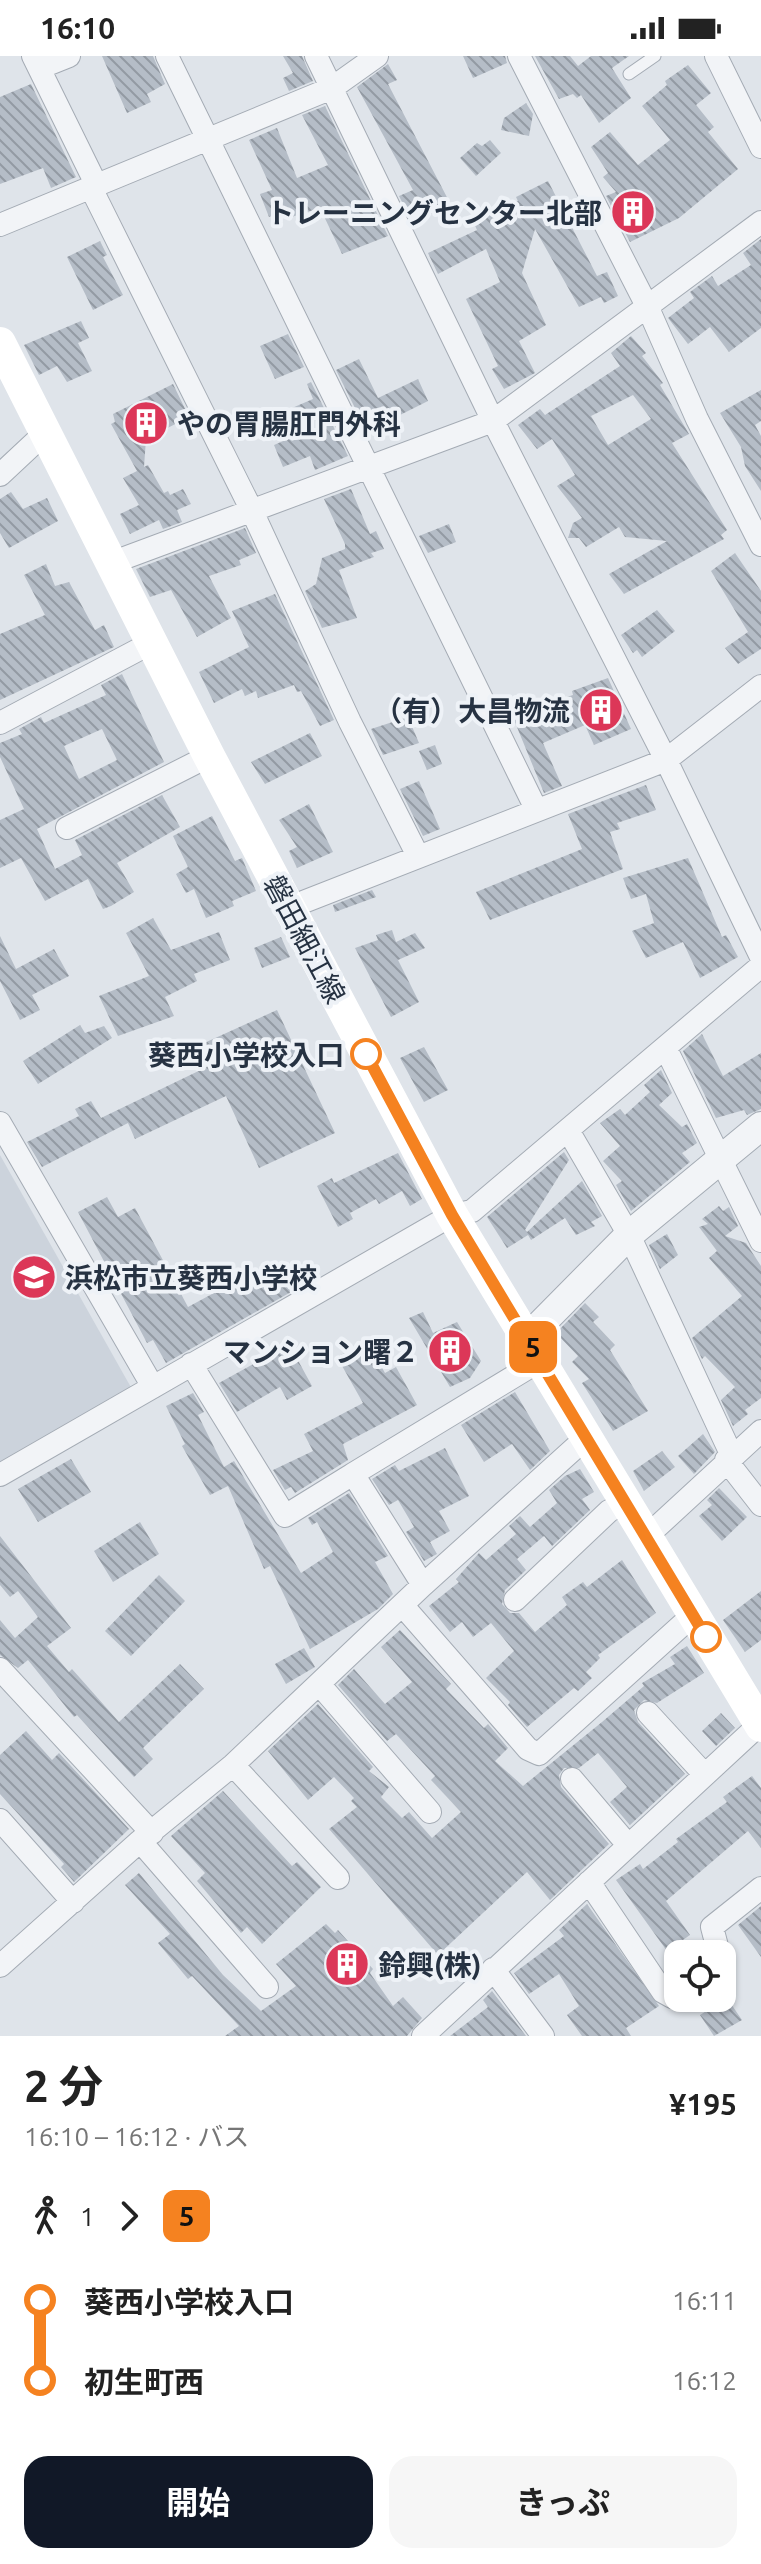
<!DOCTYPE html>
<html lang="ja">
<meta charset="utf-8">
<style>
:root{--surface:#fff;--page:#f6f6f6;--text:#222;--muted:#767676;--accent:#111827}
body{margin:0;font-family:Ubuntu,"Noto Sans JP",sans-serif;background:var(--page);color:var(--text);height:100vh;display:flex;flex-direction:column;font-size:30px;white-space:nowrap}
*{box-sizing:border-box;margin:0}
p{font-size:26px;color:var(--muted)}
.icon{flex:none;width:44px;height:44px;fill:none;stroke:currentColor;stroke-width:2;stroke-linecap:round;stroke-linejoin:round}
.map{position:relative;height:1980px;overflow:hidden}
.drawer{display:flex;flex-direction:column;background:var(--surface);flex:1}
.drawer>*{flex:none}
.badge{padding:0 16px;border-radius:12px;font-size:28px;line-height:52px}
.fabs{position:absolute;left:664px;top:1884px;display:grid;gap:16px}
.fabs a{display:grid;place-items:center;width:72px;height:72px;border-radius:16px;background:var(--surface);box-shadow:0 2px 6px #0004;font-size:40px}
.map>.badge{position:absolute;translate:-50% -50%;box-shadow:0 0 0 4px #fff}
.legs{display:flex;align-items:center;gap:12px;height:88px;padding:0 24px;font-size:26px}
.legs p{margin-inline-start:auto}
.headline{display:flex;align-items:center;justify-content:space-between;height:136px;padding:0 24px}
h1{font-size:44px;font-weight:700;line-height:60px}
.cta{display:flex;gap:16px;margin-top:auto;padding:16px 24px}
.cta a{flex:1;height:92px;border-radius:24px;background:var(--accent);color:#fff;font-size:32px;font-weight:700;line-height:92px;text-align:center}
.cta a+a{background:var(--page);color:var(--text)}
ul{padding:0 24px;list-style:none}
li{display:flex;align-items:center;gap:28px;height:80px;font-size:30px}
li i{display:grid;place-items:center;width:12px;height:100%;margin:0 10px;background:currentColor}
li i::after{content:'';width:20px;height:20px;margin:-10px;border:6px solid;border-radius:50%;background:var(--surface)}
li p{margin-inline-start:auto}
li:first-child i{background:linear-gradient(#0000 50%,currentColor 0)}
li:last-child i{background:linear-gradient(currentColor 50%,#0000 0)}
.status{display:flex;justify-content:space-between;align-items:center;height:56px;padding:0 40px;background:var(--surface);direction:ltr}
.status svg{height:22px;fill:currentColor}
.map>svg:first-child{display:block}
.built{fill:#ccd3dc}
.building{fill:url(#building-back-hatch);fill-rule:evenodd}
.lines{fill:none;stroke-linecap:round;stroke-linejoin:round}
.service-casing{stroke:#a4abb4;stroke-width:13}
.minor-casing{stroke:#a4abb4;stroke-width:24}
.tertiary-casing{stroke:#a4abb4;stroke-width:30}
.service{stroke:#f2f4f7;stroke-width:11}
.minor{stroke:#f2f4f7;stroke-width:22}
.tertiary{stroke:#f2f4f7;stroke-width:28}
.secondary{stroke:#fff;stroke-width:32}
.line-1-casing{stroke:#fff;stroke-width:18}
.line-1{stroke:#f58220;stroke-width:12}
.stop-1-dot{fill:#fff;stroke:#f58220;stroke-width:4}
.labels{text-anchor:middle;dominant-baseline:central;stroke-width:8;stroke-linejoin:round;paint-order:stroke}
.poi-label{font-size:28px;font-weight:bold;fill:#263242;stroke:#eef2f7;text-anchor:end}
.street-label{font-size:28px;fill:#263242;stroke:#eef2f7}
.stop-label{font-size:28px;font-weight:bold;fill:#263242;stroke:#eef2f7;text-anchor:end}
</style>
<div class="status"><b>16:10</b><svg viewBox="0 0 49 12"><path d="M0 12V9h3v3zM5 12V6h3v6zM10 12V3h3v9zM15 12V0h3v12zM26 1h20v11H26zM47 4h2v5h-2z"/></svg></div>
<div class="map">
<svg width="761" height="1980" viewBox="0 0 761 1980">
<defs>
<pattern id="building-back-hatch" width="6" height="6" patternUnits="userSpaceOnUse" patternTransform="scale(2)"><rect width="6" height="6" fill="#b5bdc7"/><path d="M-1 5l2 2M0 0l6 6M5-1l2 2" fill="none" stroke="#939aa3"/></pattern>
</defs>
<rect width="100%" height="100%" fill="#dfe4ea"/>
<!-- built -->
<path class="built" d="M 0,1099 L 137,1342 L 0,1417 Z"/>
<!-- building -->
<path class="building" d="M 102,0 L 153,0 L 165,28 L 147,38 L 151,46 L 127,57 Z
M 283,0 L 302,0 L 313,25 L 289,35 L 283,22 L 293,17 Z
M 463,0 L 505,0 L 507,7 L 473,22 Z
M 535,0 L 570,0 L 578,10 L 591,0 L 629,0 L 612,12 L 631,42 L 599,67 L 581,39 L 577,42 L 573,38 L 559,43 Z
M 388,8 L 397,24 L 388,28 L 451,149 L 412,166 L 399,140 L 413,134 L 357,31 Z
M 688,9 L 711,37 L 696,49 L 714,71 L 708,76 L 738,113 L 679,162 L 630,186 L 606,140 L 616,136 L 603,121 L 608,117 L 591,91 L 610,76 L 638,109 L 670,84 L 642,50 L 667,29 L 665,25 Z
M 31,28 L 76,121 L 51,132 L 43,112 L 0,128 L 0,41 Z
M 526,47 L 533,58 L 529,80 L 501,74 L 504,62 Z
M 325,50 L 388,180 L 342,198 L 320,152 L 285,163 L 284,156 L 269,161 L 260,138 L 272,134 L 249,84 L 277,72 L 297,122 L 328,109 L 302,59 Z
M 490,84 L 501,97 L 476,120 L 460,102 L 477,87 L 482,90 Z
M 548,125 L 597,220 L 607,216 L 618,240 L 604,247 L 601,241 L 579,251 L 535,173 L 522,217 L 546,269 L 519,285 L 535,317 L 504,333 L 492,313 L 498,310 L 466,243 L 500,226 L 486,193 L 438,218 L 428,197 L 477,174 L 473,165 L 518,145 L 516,141 Z
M 761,183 L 761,272 L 729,296 L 710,271 L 688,288 L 668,262 L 694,242 L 690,236 L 712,220 L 718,230 L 751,209 L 743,197 Z
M 100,185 L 107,199 L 103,201 L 123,239 L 93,254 L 67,201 Z
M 81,265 L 89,282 L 78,287 L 92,315 L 67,326 L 57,310 L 39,319 L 24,289 Z
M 288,278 L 304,311 L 275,323 L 260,290 Z
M 631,280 L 646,297 L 642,300 L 663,327 L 660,329 L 689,378 L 672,387 L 727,474 L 721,479 L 724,483 L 624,538 L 609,518 L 667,485 L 625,481 L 619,471 L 586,491 L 579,482 L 568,482 L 573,467 L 582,462 L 557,430 L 575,419 L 552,383 L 537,393 L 518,369 L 540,353 L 545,359 L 620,310 L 611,297 ZM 633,339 L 651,363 L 608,389 L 591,360 Z
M 359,303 L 378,342 L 418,323 L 428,345 L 392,363 L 394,367 L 368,378 L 336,314 Z
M 311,326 L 348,400 L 315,414 L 310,400 L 283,411 L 274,389 L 304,376 L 292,352 L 313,343 L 307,328 Z
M 173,328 L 189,361 L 146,383 L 144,411 L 148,409 L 164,437 L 168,435 L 170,439 L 183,433 L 191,448 L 177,454 L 182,466 L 163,473 L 159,464 L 130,478 L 120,458 L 139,449 L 123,422 L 137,415 L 111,368 L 115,366 L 113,358 Z
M 761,334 L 761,365 L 755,369 L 761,380 L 761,435 L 745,410 L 741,391 L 720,357 Z
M 351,433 L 370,478 L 376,475 L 384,493 L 371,497 L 374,501 L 339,514 L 357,562 L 322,572 L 305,535 L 316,528 L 322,502 L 345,493 L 345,488 L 324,443 Z
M 11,436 L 23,453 L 47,442 L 58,465 L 9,492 L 0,477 L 0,443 Z
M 449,468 L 456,486 L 428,497 L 419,480 Z
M 245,472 L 256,497 L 239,504 L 241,509 L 209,520 L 231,562 L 197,581 L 171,534 L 150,541 L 136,513 Z
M 735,497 L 761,535 L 761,593 L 738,608 L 725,592 L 748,576 L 711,515 Z
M 46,508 L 55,530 L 69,526 L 95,574 L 104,569 L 114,591 L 0,644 L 0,578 L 45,559 L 24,519 Z
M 275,538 L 334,664 L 320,670 L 301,635 L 297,636 L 294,629 L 258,642 L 256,635 L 245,640 L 242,633 L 214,647 L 199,616 L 249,591 L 232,555 Z
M 657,554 L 675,575 L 642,601 L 637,594 L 633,597 L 621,579 Z
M 122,618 L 164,706 L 37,773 L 55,813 L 82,799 L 75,784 L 162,739 L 180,771 L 117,807 L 134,836 L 111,850 L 103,853 L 88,823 L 45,845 L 21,802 L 0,812 L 0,764 L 24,753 L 0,701 L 0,687 L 22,678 L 19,673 L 41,661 L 44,667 L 106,639 L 101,629 ZM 102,673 L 117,704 L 79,723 L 64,690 Z
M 608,622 L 631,673 L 594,689 L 585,669 L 543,687 L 562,730 L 544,737 L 512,659 L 573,639 L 572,635 Z
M 408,661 L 419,687 L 383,699 L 371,673 Z
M 310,677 L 322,700 L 265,728 L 251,706 Z
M 435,689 L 442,708 L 427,714 L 419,695 Z
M 419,725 L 440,773 L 423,780 L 400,733 Z
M 646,729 L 656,754 L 617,767 L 620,773 L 610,776 L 623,813 L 490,864 L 476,836 L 582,793 L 568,758 Z
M 309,748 L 333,796 L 297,812 L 289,795 L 297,791 L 279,764 Z
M 212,760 L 235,805 L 242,802 L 256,835 L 232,845 L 234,850 L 206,862 L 194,833 L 186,837 L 176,818 L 188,811 L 173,780 Z
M 688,802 L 722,881 L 726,879 L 738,901 L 700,922 L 683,886 L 646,902 L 632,875 L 654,867 L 646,838 L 631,843 L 623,822 Z
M 372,834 L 376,841 L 335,856 L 333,849 Z
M 153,862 L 171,894 L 219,876 L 230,904 L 194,918 L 197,925 L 165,941 L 174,960 L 118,980 L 99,940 L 149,920 L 126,877 Z
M 392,874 L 396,886 L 415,877 L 425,892 L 398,904 L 419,946 L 391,961 L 355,892 L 378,884 L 376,879 Z
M 0,880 L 16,913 L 54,893 L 69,920 L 32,939 L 40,954 L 20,964 L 0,925 Z
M 281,881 L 290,901 L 262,912 L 254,892 Z
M 277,954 L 335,1077 L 259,1112 L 226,1040 L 135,1083 L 128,1067 L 42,1111 L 27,1086 L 79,1060 L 75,1053 L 91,1045 L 101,1062 L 211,1009 L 202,988 Z
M 80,969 L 85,977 L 104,970 L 112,982 L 38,1028 L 23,1005 Z
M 702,978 L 723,1020 L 761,997 L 761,1053 L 747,1059 L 744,1054 L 716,1062 L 683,995 Z
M 424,991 L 448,1034 L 424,1046 L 400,1002 Z
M 661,1014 L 672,1037 L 659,1049 L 682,1071 L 687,1068 L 697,1087 L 682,1097 L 690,1106 L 631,1155 L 616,1129 L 622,1125 L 603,1105 L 620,1090 L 600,1067 L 620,1053 L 625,1059 L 650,1036 L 644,1029 Z
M 564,1096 L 569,1104 L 525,1174 L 527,1176 L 582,1125 L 602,1160 L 591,1166 L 595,1170 L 576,1179 L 565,1162 L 531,1184 L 528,1179 L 507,1192 L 487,1161 Z
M 398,1097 L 422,1143 L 410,1150 L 402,1135 L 379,1148 L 376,1143 L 350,1157 L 353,1163 L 338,1171 L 317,1130 L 332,1122 L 334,1127 Z
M 107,1141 L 118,1161 L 135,1152 L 188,1251 L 249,1218 L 252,1224 L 286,1208 L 298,1232 L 166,1307 L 153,1284 L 147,1287 L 78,1156 Z
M 719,1150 L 723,1155 L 729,1151 L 738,1170 L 725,1180 L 746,1187 L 761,1210 L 761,1342 L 745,1354 L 748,1358 L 733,1370 L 721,1344 L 735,1331 L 705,1300 L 702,1303 L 692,1282 L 742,1240 L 709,1202 L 717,1195 L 699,1171 L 708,1168 L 702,1163 Z
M 667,1178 L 678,1199 L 660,1213 L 649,1189 Z
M 585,1247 L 599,1261 L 593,1266 L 615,1289 L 610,1294 L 648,1355 L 613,1375 L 582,1327 L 589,1323 L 572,1306 L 578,1300 L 556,1277 Z
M 423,1256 L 433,1277 L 457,1266 L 481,1305 L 470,1322 L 450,1331 L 409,1262 Z
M 367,1285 L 385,1317 L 396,1311 L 417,1349 L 343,1388 L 348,1404 L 295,1437 L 291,1431 L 285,1434 L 273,1414 L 313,1395 L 304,1378 L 363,1347 L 337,1301 Z
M 289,1288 L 312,1330 L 287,1344 L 280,1331 L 237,1356 L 219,1327 Z
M 515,1336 L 550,1395 L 530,1414 L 512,1388 L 484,1406 L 461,1369 Z
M 193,1337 L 204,1356 L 198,1359 L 224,1411 L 234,1405 L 301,1517 L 333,1496 L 317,1466 L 312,1469 L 308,1462 L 349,1437 L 388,1500 L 375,1506 L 393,1538 L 378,1553 L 310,1593 L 270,1510 L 264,1513 L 228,1430 L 210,1439 L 182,1390 L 185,1388 L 166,1350 Z
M 703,1378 L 715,1396 L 694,1418 L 678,1400 Z
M 445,1392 L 469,1440 L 439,1455 L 450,1475 L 430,1486 L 437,1498 L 424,1505 L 406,1476 L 414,1471 L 398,1444 L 389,1449 L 372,1423 L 395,1409 L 399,1415 Z
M 662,1395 L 675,1411 L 644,1435 L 633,1415 Z
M 71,1403 L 91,1436 L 38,1466 L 18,1433 Z
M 580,1413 L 594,1436 L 582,1443 L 590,1454 L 552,1490 L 544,1480 L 517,1503 L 526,1514 L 505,1534 L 502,1548 L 510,1557 L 519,1557 L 535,1576 L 567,1549 L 562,1541 L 583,1526 L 587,1531 L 622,1504 L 656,1557 L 598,1599 L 600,1602 L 586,1616 L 592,1622 L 578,1635 L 574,1632 L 527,1671 L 508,1649 L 510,1646 L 486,1622 L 514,1595 L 491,1567 L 473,1581 L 462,1566 L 450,1576 L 429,1550 L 459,1526 L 456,1523 L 479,1497 L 486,1504 L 516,1478 L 509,1470 L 520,1460 L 530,1471 L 557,1447 L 549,1434 L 565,1420 Z
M 719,1432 L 747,1461 L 722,1485 L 699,1460 L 712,1449 L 707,1444 Z
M 140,1466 L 159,1498 L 113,1526 L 94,1495 Z
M 0,1480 L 71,1572 L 47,1590 L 69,1616 L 72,1613 L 119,1666 L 180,1608 L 204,1633 L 143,1692 L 153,1703 L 134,1721 L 77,1659 L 74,1661 L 28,1604 L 18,1612 L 0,1599 L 0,1564 L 15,1582 L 38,1561 L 18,1535 L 10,1541 L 0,1529 Z
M 159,1519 L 185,1545 L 131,1600 L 105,1575 Z
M 761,1535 L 761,1584 L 745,1596 L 723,1564 Z
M 400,1574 L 451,1628 L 446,1633 L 484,1672 L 488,1668 L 508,1692 L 495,1705 L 523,1730 L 602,1666 L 644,1630 L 642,1627 L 675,1608 L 670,1601 L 687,1590 L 704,1617 L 657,1647 L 644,1644 L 634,1654 L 638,1666 L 685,1718 L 630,1769 L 610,1746 L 627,1731 L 598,1697 L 579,1712 L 564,1712 L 559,1719 L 561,1731 L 609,1788 L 550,1844 L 527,1816 L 438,1899 L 329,1773 L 357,1751 L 351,1745 L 354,1742 L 334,1721 L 308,1744 L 268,1695 L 318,1648 L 373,1711 L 369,1715 L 389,1731 L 381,1741 L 402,1762 L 409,1756 L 432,1782 L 461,1756 L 431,1724 L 435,1720 L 396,1678 L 387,1685 L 338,1629 L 354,1613 L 385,1648 L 412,1626 L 381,1591 Z
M 304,1592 L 315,1611 L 286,1628 L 275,1608 Z
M 721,1657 L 735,1672 L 716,1690 L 702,1675 Z
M 26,1675 L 52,1704 L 59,1697 L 129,1773 L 74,1826 L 61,1811 L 64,1808 L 0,1738 L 0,1699 Z
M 752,1720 L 761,1732 L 761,1792 L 748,1775 L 666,1845 L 690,1879 L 667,1895 L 616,1824 L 640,1808 L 643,1813 L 678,1786 L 676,1783 L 727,1746 L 723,1741 Z
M 223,1735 L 292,1810 L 297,1806 L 321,1831 L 262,1888 L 247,1871 L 241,1877 L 197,1825 L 205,1817 L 171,1780 Z
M 139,1817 L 223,1919 L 261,1955 L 296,1930 L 276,1908 L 326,1868 L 335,1877 L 338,1874 L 373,1913 L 370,1917 L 393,1950 L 403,1941 L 422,1962 L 407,1980 L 225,1980 L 239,1970 L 192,1920 L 188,1923 L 158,1887 L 170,1878 L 125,1829 Z
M 587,1848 L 659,1950 L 626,1972 L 631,1980 L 582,1980 L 567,1959 L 579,1950 L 559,1918 L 529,1938 L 514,1917 L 564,1880 L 559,1874 Z
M 761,1850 L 761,1901 L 738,1869 Z
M 492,1935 L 526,1980 L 450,1980 L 488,1951 L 483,1944 Z
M 727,1942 L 742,1964 L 714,1980 L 700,1959 Z"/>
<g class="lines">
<!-- service casing -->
<g class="service-casing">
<path id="service" d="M 629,18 L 655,0"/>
</g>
<!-- minor casing -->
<g class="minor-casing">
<path id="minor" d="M 33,0 L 97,130
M 167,0 L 536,753
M 316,0 L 493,365 L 666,704 L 761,901
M 519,0 L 648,252 L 697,363 L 761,489
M 716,0 L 761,91
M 39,12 L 69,0
M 91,132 L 251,453 L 350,666 L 417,798
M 0,169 L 332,32 L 377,0
M 0,419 L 46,376
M 111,507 L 493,365 L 761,166
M 0,667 L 151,587
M 67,772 L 209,700
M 288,852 L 666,704 L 761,630
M 666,993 L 761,1185
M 0,1067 L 153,1331
M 569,1076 L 629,1179 L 732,1400
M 191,1308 L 285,1460 L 353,1418 L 423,1529
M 726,1404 L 761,1449
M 353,1418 L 541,1304
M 0,1419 L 452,1159 L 472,1155 L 761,910
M 646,1481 L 761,1375
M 515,1544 L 609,1455 L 626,1446
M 403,1550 L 528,1693 L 539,1698 L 693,1559
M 0,1613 L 152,1777
M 319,1628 L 430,1756
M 648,1657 L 705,1719
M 233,1709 L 338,1822
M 572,1723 L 628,1789
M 0,1764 L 73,1846
M 140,1785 L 267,1931
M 589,1826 L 663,1936 L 672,1941 L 678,1939
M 719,1898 L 712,1871 L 761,1832
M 0,1910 L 140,1785 L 233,1709 L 423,1529 L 587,1381
M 493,1913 L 543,1980
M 423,1980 L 760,1668"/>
</g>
<!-- tertiary casing -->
<g class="tertiary-casing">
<path id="tertiary" d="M 527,1282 L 629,1179 L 761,1070"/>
</g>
<!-- service -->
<use href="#service" class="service"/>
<!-- minor -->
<use href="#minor" class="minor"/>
<!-- tertiary -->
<use href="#tertiary" class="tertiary"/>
<!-- secondary -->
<path class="secondary" d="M 0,287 L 209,700 L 452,1159 L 761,1670"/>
</g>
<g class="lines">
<!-- line-1 casing -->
<g class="line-1-casing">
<path id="line-1" d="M 366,998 L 452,1159 L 706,1581"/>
</g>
<!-- line-1 -->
<use href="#line-1" class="line-1"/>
</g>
<!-- icons -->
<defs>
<g id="building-disc" transform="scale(2.3)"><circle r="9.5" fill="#dc3758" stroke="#eef2f7"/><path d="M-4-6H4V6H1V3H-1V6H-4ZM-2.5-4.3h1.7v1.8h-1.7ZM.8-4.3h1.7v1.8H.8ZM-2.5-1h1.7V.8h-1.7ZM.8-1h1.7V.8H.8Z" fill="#fff"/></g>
<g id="school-disc" transform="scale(2.3)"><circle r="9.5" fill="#dc3758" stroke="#eef2f7"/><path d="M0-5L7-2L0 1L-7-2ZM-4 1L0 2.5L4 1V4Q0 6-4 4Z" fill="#fff"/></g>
</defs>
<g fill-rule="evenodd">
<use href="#building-disc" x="633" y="156"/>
<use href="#building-disc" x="146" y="367"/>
<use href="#building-disc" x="601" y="654"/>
<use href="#school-disc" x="34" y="1221"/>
<use href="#building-disc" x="450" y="1295"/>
<use href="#building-disc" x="347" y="1908"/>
</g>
<!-- markers -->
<g class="stop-1-dot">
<circle cx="366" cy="998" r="14"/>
<circle cx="706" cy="1581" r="14"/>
</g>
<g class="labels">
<!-- poi labels -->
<g class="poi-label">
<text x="602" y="156">トレーニングセンター北部</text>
<text x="177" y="367" text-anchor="start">やの胃腸肛門外科</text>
<text x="570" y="654">（有）大昌物流</text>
<text x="65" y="1221" text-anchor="start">浜松市立葵西小学校</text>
<text x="419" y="1295">マンション曙２</text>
<text x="378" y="1908" text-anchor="start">鈴興(株)</text>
</g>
<!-- street labels -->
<g class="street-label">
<text transform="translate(305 883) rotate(62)">磐田細江線</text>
</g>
<!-- stop labels -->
<g class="stop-label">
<text x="344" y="998">葵西小学校入口</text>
</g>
</g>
</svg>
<div class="fabs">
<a><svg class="icon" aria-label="locate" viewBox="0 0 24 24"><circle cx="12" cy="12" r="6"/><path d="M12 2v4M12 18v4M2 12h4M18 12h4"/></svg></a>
</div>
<b class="badge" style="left:533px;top:1291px;background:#f58220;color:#111">5</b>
</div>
<section class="drawer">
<div class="headline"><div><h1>2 分</h1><p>16:10 – 16:12 · バス</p></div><b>¥195</b></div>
<div class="legs"><svg class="icon" aria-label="walk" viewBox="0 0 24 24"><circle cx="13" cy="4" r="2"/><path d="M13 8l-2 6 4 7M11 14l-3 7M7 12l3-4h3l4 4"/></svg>1<svg class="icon" aria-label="forward" viewBox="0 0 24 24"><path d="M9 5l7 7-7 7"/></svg><b class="badge" style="background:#f58220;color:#111">5</b></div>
<ul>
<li><i style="color:#f58220"></i><b>葵西小学校入口</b><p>16:11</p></li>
<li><i style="color:#f58220"></i><b>初生町西</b><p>16:12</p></li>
</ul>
<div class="cta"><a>開始</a><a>きっぷ</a></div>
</section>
